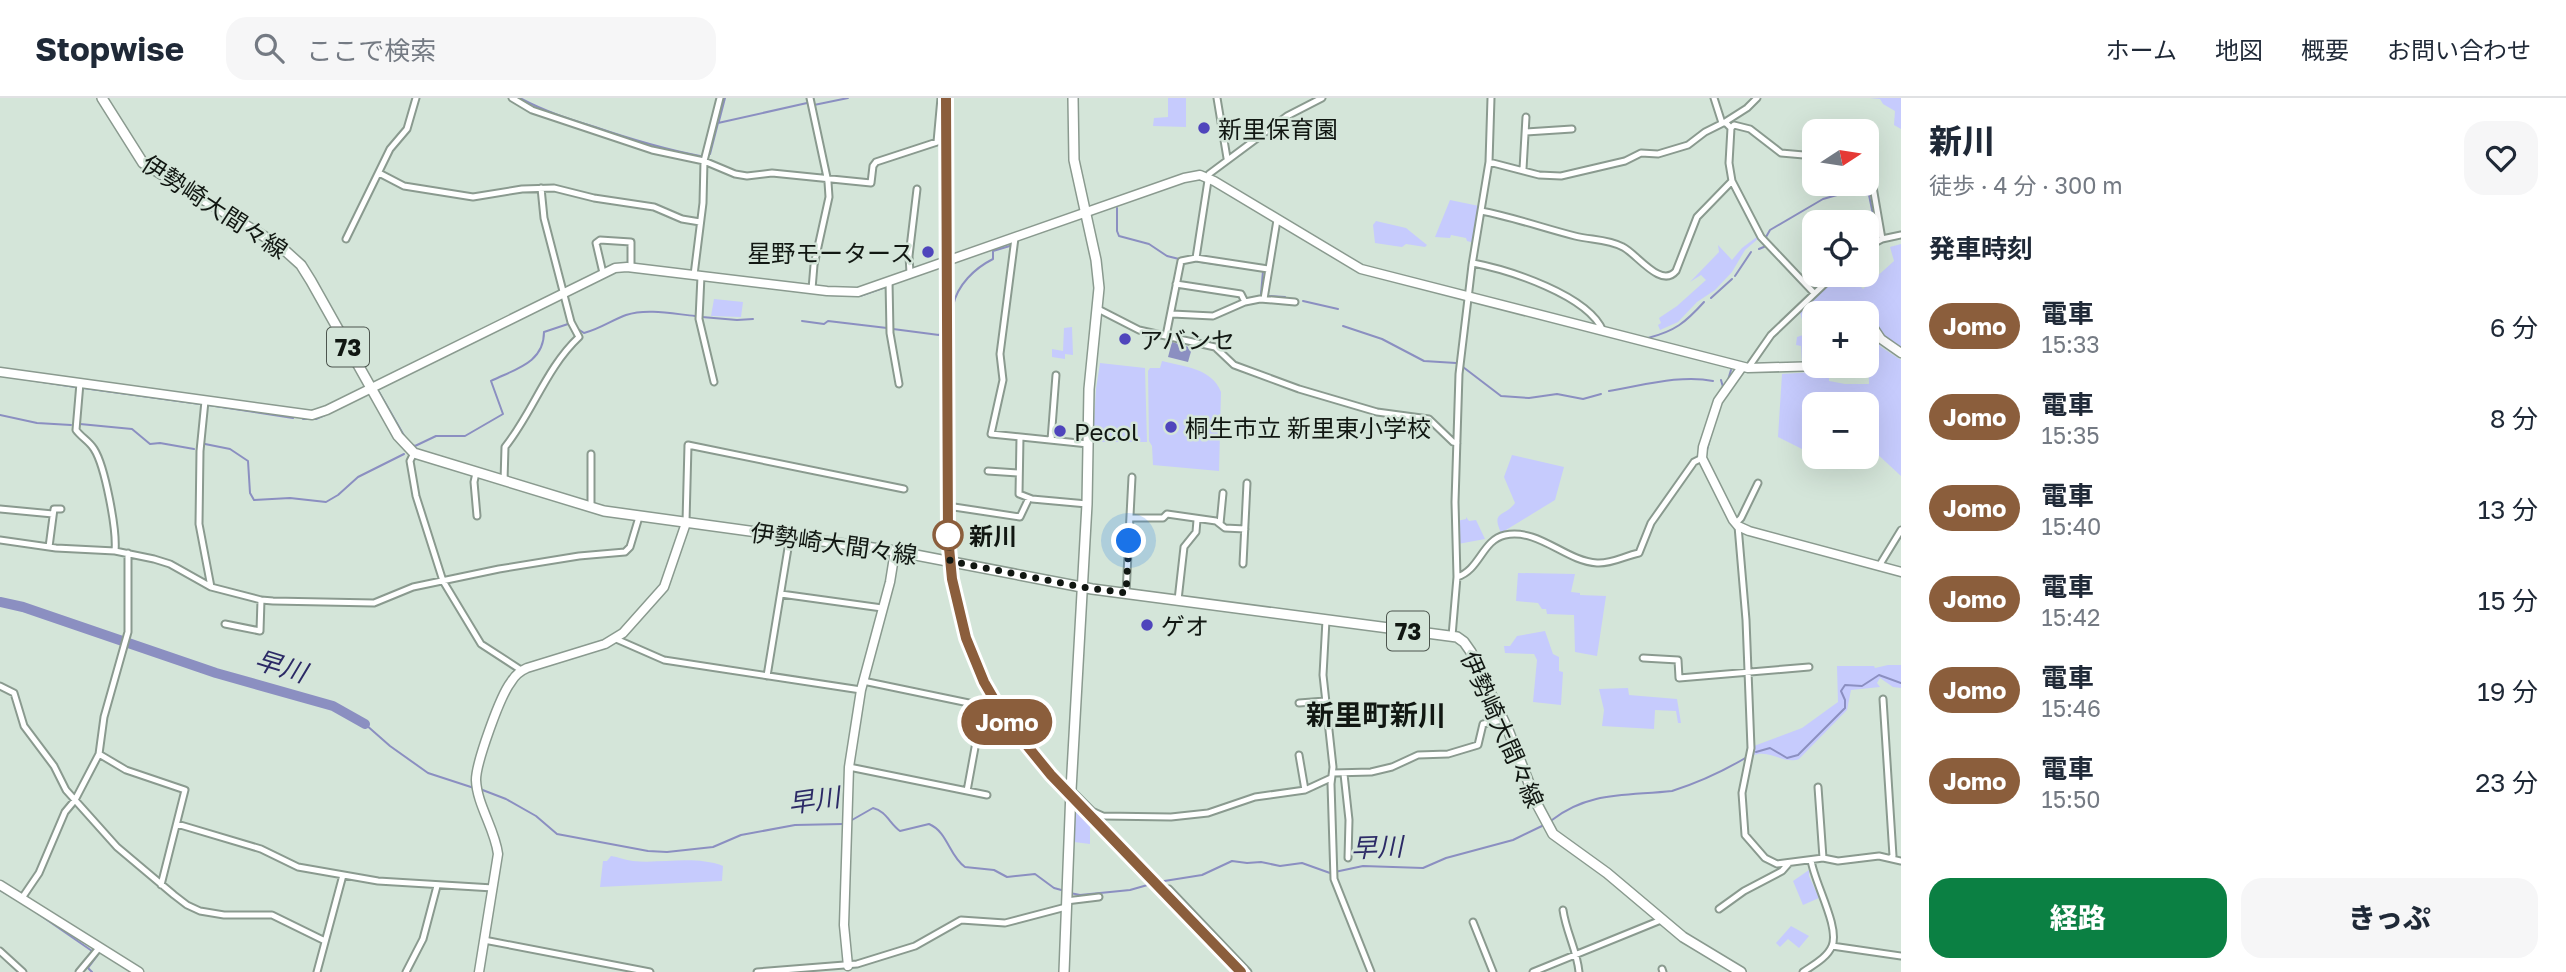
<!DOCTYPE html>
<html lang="ja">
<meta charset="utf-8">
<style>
:root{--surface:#fff;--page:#f6f6f7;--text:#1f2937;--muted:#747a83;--line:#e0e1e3;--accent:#0b8043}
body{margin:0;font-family:"Golos Text","Noto Sans JP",sans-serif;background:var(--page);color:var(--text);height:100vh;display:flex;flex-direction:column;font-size:26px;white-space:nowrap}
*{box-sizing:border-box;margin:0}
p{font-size:23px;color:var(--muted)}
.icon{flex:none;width:38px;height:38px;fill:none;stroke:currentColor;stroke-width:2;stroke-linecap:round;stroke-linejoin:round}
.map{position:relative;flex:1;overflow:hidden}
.sheet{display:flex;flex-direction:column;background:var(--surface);width:665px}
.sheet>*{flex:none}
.badge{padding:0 14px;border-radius:23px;font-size:24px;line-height:46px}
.needle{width:46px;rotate:78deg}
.tools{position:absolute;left:1802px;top:21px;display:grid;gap:14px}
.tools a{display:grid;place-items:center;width:77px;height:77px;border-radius:14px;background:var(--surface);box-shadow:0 7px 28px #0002;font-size:35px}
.you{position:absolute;width:35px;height:35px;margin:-18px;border:5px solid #fff;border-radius:50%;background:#1a73e8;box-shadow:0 0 0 10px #1a73e833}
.map>.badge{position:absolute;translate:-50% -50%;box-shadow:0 0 0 4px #fff}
h2{padding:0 28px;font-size:26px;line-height:63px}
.round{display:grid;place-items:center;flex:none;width:74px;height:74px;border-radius:21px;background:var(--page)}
.head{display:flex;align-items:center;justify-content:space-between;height:119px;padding:0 28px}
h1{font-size:33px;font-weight:800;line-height:52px}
.primary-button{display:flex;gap:14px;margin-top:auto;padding:14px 28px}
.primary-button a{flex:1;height:80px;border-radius:21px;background:var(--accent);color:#fff;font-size:28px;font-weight:800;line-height:80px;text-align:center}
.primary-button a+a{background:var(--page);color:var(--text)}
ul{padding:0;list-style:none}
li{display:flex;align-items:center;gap:21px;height:91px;padding:0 28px}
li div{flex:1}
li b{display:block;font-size:26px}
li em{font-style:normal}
li .badge{min-width:77px;font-weight:700;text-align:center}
header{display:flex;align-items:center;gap:42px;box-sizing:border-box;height:98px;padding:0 35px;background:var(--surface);border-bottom:2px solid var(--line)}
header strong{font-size:33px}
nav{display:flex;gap:38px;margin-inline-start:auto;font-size:24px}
.search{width:490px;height:63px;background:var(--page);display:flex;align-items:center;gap:18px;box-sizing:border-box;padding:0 24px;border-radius:21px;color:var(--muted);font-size:26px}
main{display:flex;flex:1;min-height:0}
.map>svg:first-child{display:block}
.green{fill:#c6cbfd}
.water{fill:#8b8fc1}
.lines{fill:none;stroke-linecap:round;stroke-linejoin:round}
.stream{stroke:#8b8fc1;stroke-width:2}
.river{stroke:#8b8fc1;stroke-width:10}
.street-casing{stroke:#8a9a8f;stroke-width:9}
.secondary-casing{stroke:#8a9a8f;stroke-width:11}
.primary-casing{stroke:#8a9a8f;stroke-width:12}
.street{stroke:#fff;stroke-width:5}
.secondary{stroke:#fff;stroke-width:8}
.primary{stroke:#fff;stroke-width:9}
.rail-casing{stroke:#555f58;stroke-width:4.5}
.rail{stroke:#d4e5d9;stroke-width:2;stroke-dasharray:5;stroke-linecap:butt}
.line-casing{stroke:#fff;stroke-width:16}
.line{stroke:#8b5e3c;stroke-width:10}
.walk{stroke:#111712;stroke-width:7;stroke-dasharray:0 12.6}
.poi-dot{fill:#4f45bc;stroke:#d4e5d9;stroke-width:2.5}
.stop-dot{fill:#fff;stroke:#8b5e3c;stroke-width:3.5}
.labels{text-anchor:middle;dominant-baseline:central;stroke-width:5;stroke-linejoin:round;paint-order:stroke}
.shield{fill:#d4e5d9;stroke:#4c554e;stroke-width:2}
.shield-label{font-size:23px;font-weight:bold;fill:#111712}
.poi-label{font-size:24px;fill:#111712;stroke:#d4e5d9;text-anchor:start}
.street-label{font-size:24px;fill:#111712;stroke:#d4e5d9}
.stop-label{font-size:24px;font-weight:bold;fill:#111712;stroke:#d4e5d9;text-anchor:start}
.water-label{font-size:26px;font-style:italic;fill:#2c2a66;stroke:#d4e5d9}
.quarter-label{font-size:28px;font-weight:bold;fill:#111712;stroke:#d4e5d9}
</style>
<header>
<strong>Stopwise</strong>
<div class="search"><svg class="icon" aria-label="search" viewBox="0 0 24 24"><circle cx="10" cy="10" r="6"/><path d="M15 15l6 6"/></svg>ここで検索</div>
<nav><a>ホーム</a><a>地図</a><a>概要</a><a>お問い合わせ</a></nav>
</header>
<main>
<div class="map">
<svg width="1901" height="874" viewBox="0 0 1901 874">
<rect width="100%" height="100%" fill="#d4e5d9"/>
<!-- green -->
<path class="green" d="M 1168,0 L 1186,0 L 1186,29 L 1153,28 L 1154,20 L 1168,19 Z
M 1870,0 L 1901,0 L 1901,31 L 1894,27 L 1895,13 L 1883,6 L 1880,1 Z
M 1450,102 L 1479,108 L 1474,145 L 1467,143 L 1466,140 L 1451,137 L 1450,140 L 1435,139 Z
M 1376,123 L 1406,130 L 1427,147 L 1425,149 L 1406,146 L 1402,149 L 1375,145 L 1373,127 Z
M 1758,138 L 1759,140 L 1745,152 L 1732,174 L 1715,192 L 1697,204 L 1678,224 L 1660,232 L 1658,227 L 1661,225 L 1659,220 L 1677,208 L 1706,182 L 1701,177 L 1690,184 L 1719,154 L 1718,147 L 1732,162 L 1742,150 Z
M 1901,146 L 1901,251 L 1888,243 L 1862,210 L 1849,210 L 1842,215 L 1815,215 L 1815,266 L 1802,266 L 1801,248 L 1796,247 L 1797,239 L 1806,236 L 1799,211 L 1837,177 L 1849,177 L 1863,191 L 1894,163 L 1890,149 Z
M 714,201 L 743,204 L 741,219 L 711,218 Z
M 1072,229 L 1073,257 L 1065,256 L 1065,261 L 1052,259 L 1052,251 L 1063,253 L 1064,230 Z
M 1867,230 L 1881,249 L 1901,262 L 1901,378 L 1874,353 L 1862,367 L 1851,359 L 1867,359 L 1867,306 L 1815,306 L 1815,354 L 1812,356 L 1778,339 L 1782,276 L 1829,273 L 1829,283 L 1845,286 L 1869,286 Z
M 1162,263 C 1184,269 1212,270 1221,294 L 1219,373 L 1153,367 L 1152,348 L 1149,343 L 1148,273 L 1150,270 L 1160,270 Z
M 1100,265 L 1145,270 L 1147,344 L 1093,344 L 1096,291 Z
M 1512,357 L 1564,369 L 1555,402 L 1501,435 C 1491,412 1504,420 1515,405 L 1504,379 Z
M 1466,419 L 1469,423 L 1476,422 L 1485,441 L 1458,446 L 1457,423 L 1466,421 Z
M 1518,475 L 1575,476 L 1571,494 L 1580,495 L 1580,497 L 1606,498 L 1597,558 L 1575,554 L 1574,517 L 1547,516 L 1546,511 L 1542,511 L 1538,505 L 1516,503 Z
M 1545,533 L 1553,556 L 1559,559 L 1559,573 L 1563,574 L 1561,607 L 1533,604 L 1537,562 L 1534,556 L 1505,555 L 1504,548 L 1510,548 L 1517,538 Z
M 1888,567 L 1901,567 L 1901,590 L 1893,589 L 1880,580 L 1877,585 L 1880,589 L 1851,592 L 1847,612 L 1799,661 C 1784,667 1771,651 1754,657 L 1754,648 L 1802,630 L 1838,604 L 1837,568 L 1874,568 L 1875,570 Z
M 1628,590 L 1629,597 L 1677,601 L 1681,625 L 1678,625 L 1676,613 L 1655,612 L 1654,631 L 1602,628 L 1604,612 L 1599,591 Z
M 1075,705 L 1090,720 L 1090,746 L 1074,744 Z
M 611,758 C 618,759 625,762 633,763 C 662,766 694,757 723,768 L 722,783 L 600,789 L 603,763 L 607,763 Z
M 1809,772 L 1809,778 L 1819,800 L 1803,807 L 1793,783 Z
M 1791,828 L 1809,838 L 1799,850 L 1788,841 L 1780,849 L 1776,845 Z"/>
<!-- water -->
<path class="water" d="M 1172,244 L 1192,250 L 1188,264 L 1168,259 Z"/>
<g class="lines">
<!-- stream -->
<path class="stream" d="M 520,0 C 544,13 569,21 595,29 C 630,41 664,51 700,58
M 814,7 L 848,0
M 719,23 L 725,0
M 710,56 L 718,25 L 807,5
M 1117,110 L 1117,133 L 1119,138 L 1149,146 L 1167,158 L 1179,161
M 1766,139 L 1770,132 L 1823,101 L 1844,95 L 1869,97 L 1876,131
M 1759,151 L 1766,148
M 1194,163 L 1263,173 L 1261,196
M 653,176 L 706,182
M 1735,178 L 1751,154
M 830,197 L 860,198 L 886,189
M 1269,198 L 1285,199
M 1711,200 L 1732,181
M 1303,203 L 1338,211
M 953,208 C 957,187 975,170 993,161 L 993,153 L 1013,147
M 702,219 L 737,222 L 753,221
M 802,223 L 824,226 L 828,223 L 887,230
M 1343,228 L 1382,241 L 1424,263 L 1456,265
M 578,231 L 584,235 C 600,231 612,222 626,217 C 647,210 674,216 695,218
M 893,231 L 939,237 L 941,234 L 941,211
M 1648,240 C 1675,233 1685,225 1704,204
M 1463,269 L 1501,298 L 1529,300 L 1557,296 L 1583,301 L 1601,296
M 3,278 L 75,289
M 1721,282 L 1723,289
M 1728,282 L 1731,272
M 83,290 L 200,306
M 1609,293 C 1641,288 1681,276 1713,283
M 379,294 L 406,341
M 208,307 L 293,320
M 0,317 L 37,325 L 71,327
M 303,321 L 316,321 L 325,317
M 80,326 L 132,331 L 150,346 L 160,345 L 194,351
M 205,346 L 230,351 L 248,363 L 250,395 L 254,402 L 290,400 L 326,404 L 338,397 L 358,379 L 404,356
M 412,347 L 415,348 L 436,338 L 465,338 L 503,316 L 491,283 C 515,271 544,265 544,234 L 568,226
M 1706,356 L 1710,340
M 365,626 L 390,648 L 428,675 L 474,690
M 1756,654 L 1770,650 L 1787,660 L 1798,657 L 1845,610 L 1845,602 L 1841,593 L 1845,587 L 1862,588 L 1879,577 L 1901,585
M 480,691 L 506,701 L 536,718 L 557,736 L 648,753 L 667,754 L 713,749 L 741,737 L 795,727 L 843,726
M 852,722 L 873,710 C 886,713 890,726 900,733 L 929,726 C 948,734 949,758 965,769 L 994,772 L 1007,779 L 1035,776 L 1054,790 L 1065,793
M 1552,722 C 1589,693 1627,698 1672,693 C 1700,684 1722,674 1747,659
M 0,792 L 15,801
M 1070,795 L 1080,797 L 1130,792 L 1158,784 L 1202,777 L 1232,763 L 1247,765 L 1261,764 L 1280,768 L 1302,765 L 1330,775 L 1363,768 L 1423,770 L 1446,760 L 1513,742 L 1544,727
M 37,815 L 92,853
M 92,874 L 88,870 L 97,858"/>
<!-- river -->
<path class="river" d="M 0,504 L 23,509 L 216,575 L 333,608 L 365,626"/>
<!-- street casing -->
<g class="street-casing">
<path id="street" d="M 512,0 L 532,12 L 652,52 L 704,63 L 735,76 L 747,78 L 772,75 L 871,85 L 873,68 L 876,64 L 937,44 L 941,0
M 810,0 L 828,84 L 829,99 L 814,167 L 812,191
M 1217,0 L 1227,60
M 1714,0 L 1722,25
M 1725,24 L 1747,10 L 1757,0
M 1731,30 L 1734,27 L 1750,31 L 1781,55 L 1815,58
M 1526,34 L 1572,31
M 1489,64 L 1539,77 L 1561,78 L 1625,63 L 1641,55 L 1658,56 L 1688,47 L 1705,34 L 1725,24 L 1731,30 L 1729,65 L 1732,83 L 1761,139 L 1814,195
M 1523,71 L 1526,19
M 379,75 L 404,88 L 473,99 L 522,91 L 554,90 L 594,100 L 654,109 L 682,121 L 700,124
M 1867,77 L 1872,83 L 1882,141
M 1481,113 C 1513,119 1543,130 1575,138 C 1591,142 1608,141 1623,149 C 1637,156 1661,191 1676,173 L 1697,119 L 1732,83
M 1015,140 L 1000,256 L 1003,282 L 991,336 L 1088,346
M 346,141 L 390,51 L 407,31 L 416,0
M 1867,149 L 1882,141 L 1901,137
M 1196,160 L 1209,76 L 1287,18 L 1322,0
M 1473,165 C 1509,172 1588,197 1603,233
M 603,175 L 596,145 L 600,142 L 631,144 L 631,170
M 910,175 L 909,158 L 917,91
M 694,177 L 703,105 L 704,63 L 720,0
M 701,178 L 699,221 L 714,284
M 889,183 L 890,235 L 899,286
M 1176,186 L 1241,196 L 1245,204
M 1264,201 L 1277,122
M 1098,211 L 1139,232 L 1215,249 L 1234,267 L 1299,291 L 1377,314 L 1429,321 L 1453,344 L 1457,345
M 1172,216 L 1213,218 L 1245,204 L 1260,201 L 1295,204
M 1166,238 L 1181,163 L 1196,160 L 1268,171
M 1748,270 L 1771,237 L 1834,177
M 80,285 L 76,332 C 81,339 89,343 94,351 C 105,368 117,432 115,453
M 205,303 L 200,353 L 199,426 L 211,489
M 1020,339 L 1019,396 L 1032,401 L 1087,406
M 1051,342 L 1056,277
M 414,355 L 410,363 L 416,398 L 443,483 L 481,546 L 521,572
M 988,373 L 1018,375
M 476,375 L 474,384 L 477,418
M 504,383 L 505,349 C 533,314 546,270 579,239 L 571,224 L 544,120 L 541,90
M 591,409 L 591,356
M 954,409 L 1020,419 L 1029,400
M 0,411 L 53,416
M 1131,420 L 1163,420 L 1167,416 L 1216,423 L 1225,430 L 1245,431
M 686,424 L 688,347 L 904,391
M 1736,425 L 1741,420 L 1758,385
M 1220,426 L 1223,395
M 1738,428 L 1746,522 L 1751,650 L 1742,695 L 1745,737 L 1765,760 L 1777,766 L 1823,760 L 1838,763 L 1879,758 L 1901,763
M 0,442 L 56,450 L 115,453 L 154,461 L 170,466 L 211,489 L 261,502 L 273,503 L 374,505 L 413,489 L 499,471 L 579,458 L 625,454 L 630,449 L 639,419
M 49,449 L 54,411 L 61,411
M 1243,466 L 1247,385
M 1879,468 L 1901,432
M 1457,479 C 1480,472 1482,442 1505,437 C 1539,430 1565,463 1597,465 C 1612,466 1624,458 1639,455 L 1651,425 L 1694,364 L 1702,360
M 1126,495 L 1132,379
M 781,496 L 882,510
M 1178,502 L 1184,449 L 1196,434 L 1197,422
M 1326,522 L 1323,577 L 1333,669 L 1331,686 L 1334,781 L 1371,874
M 225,526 L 260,533 L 261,502
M 1452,538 L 1457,479 L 1455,404 L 1459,276 L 1472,167 L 1489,64 L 1491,0
M 616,541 L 664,562 L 861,592
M 1643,560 L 1678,562 L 1679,580 L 1809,569
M 767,578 L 790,438
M 863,583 L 988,609
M 0,588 L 14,595 L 24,628 L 54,668 L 66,692 L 117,749 L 174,797 L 187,807 L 200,813 L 224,817 L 272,817 L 325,843
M 1883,601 L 1893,758 L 1890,760
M 1299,605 L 1325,603
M 99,656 L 126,672 L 185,692 L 161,787
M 1299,657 L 1305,692
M 849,669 L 987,697
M 1333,675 L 1371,674 L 1392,669 L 1418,657 L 1448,656 L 1478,647 L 1483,626 L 1503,622
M 1344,676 L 1349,722 L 1348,760
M 1818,689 L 1823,760
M 1071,692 L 1092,713 L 1103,718 L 1171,719 L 1208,715 L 1255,699 L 1305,692 L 1331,680
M 967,693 L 976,644
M 177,726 L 261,751 L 298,769 L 378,783 L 493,790
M 1169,791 L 1248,874
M 22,800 L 39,775 L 65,714 L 75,702 L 99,656 L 104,619 L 128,534 L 128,455
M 1066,803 L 1099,799
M 1719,811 L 1744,793 L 1782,773 L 1789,765
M 1563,812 C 1566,834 1577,852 1579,874
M 1473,824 L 1493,874
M 484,842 L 650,874
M 1832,848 L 1901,858
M 0,853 L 23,874
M 1662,871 L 1663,874
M 79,874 L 99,850
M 317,874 L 343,777
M 406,874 L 423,841 L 437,788
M 757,874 L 857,866 L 915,848 L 961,822 L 1005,825 L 1066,809
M 1533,874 L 1661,822
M 1803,874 C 1813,867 1827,860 1832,848 C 1840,829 1814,784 1811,762"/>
</g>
<!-- secondary casing -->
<g class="secondary-casing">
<path id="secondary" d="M 1848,215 L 1857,213 L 1863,215
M 1867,220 L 1881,241 L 1901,255
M 1742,269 L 1718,303 L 1703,349 L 1702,360 L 1733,422 L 1738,428 L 1749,433 L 1901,474
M 0,274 L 312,317 L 327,312 L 615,170 L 627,169 L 827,193 L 858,194 L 1184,80 L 1200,77 L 1214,83 L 1361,171 L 1748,270 L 1821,268
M 0,787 L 139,874
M 848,868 L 844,827 L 849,669 L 861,592 L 890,484 L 895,453
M 479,874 L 498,756 C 495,731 477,707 476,682 C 476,665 500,598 511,584 C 515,577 520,573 527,570 L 605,546 L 623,535 L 664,489 L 686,425"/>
</g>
<!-- primary casing -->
<g class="primary-casing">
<path id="primary" d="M 102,0 L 143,65 L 280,148 L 301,167 L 311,183 L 398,338 L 414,355 L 604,413 L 895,453 L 1092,491 L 1457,539 L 1464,544 L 1471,554 L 1508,632 L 1538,708 L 1553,736 L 1607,775 L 1683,839 L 1741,874
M 1064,874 L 1071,692 L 1087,406 L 1089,291 L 1099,190 L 1096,162 L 1074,62 L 1073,0"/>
</g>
<!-- street -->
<use href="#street" class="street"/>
<!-- secondary -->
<use href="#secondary" class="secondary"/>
<!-- primary -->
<use href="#primary" class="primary"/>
<!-- rail casing -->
<g class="rail-casing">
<path id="rail" d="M 946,0 L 948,439 L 952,481 L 966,540 L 984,584 L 1006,622 L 1051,677 L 1241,874"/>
</g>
<!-- rail -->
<use href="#rail" class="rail"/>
</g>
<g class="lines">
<!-- line casing -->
<g class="line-casing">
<path id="line" d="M 946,0 L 948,439 L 952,481 L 966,540 L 984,584 L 1006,622 L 1051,677 L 1241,874"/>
</g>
<!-- line -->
<use href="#line" class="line"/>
<!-- walk -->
<path class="walk" d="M 948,437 L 950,463 L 1082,489 L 1126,495 L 1129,443"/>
</g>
<!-- markers -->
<g class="poi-dot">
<circle cx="1204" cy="30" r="7"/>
<circle cx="928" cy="154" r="7"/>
<circle cx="1125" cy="241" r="7"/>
<circle cx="1171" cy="329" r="7"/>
<circle cx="1060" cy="333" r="7"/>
<circle cx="1147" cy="527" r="7"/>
</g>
<circle class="stop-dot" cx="948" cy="437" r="14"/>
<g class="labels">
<!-- shield labels -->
<g class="shield">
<rect x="327" y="229.5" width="42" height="39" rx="5"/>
<rect x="1387" y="513.5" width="42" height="39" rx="5"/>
</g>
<g class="shield-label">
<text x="348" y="249">73</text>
<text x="1408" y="533">73</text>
</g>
<!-- poi labels -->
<g class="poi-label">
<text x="1218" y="30">新里保育園</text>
<text x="914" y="154" text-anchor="end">星野モータース</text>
<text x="1139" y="241">アバンセ</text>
<text x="1185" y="329">桐生市立 新里東小学校</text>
<text x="1074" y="333">Pecol</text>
<text x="1161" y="527">ゲオ</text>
</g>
<!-- street labels -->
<g class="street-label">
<text transform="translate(215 108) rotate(33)">伊勢崎大間々線</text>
<text transform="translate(834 445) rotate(8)">伊勢崎大間々線</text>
<text transform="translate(1503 631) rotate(66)">伊勢崎大間々線</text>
</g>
<!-- stop labels -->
<g class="stop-label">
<text x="969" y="437">新川</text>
</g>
<!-- water labels -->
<g class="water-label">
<text transform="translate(281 568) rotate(17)">早川</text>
<text transform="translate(814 702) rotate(-8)">早川</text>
<text transform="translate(1377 749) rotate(-2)">早川</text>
</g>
<!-- quarter labels -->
<g class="quarter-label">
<text x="1376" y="616">新里町新川</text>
</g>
</g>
</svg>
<div class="tools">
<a><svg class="needle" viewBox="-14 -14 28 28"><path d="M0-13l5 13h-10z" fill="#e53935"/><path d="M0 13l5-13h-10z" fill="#747a83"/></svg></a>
<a><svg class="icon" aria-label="locate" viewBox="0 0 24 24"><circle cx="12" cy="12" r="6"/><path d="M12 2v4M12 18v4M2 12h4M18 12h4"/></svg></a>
<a>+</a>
<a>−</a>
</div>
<div class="you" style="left:1129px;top:443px"></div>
<b class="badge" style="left:1007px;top:624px;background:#8b5e3c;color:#fff">Jomo</b>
</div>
<section class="sheet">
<div class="head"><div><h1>新川</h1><p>徒歩 · 4 分 · 300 m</p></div><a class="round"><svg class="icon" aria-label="heart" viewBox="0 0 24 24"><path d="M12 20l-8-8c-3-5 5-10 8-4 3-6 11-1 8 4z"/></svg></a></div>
<h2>発車時刻</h2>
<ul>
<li><span class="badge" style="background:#8b5e3c;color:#fff">Jomo</span><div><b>電車</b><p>15:33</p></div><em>6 分</em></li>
<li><span class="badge" style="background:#8b5e3c;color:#fff">Jomo</span><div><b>電車</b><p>15:35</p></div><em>8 分</em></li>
<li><span class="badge" style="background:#8b5e3c;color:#fff">Jomo</span><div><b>電車</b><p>15:40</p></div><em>13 分</em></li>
<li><span class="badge" style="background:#8b5e3c;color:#fff">Jomo</span><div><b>電車</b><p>15:42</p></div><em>15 分</em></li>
<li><span class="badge" style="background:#8b5e3c;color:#fff">Jomo</span><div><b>電車</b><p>15:46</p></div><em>19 分</em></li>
<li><span class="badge" style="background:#8b5e3c;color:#fff">Jomo</span><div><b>電車</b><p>15:50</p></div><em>23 分</em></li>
</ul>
<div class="primary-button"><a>経路</a><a>きっぷ</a></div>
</section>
</main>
